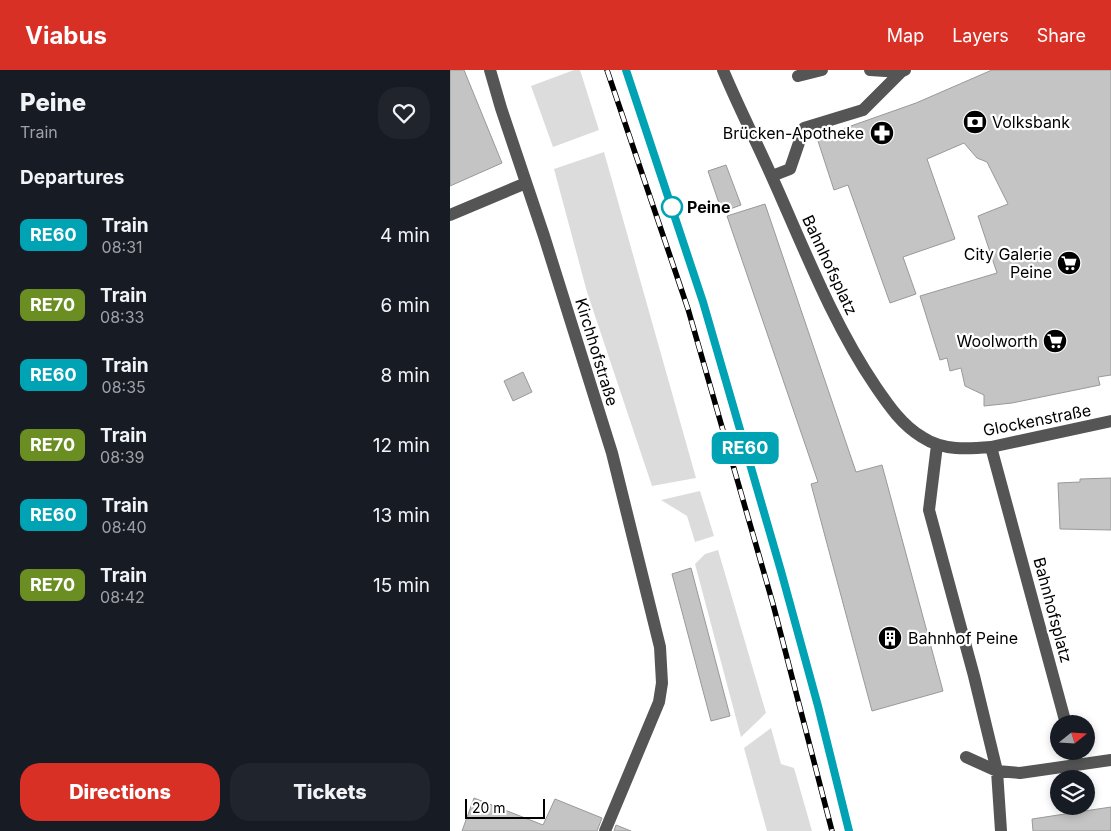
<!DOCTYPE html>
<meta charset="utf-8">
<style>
:root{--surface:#171b24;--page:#20242c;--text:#f1f3f6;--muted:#9ea1a6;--accent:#d93025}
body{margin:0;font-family:Inter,sans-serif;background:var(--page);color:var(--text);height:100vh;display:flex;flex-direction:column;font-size:19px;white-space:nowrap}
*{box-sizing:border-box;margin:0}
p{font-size:16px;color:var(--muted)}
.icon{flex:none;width:28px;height:28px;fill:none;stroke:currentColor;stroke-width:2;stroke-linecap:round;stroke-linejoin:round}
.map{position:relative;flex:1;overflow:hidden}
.side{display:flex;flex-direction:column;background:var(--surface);width:450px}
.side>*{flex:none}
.badge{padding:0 10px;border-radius:8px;font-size:18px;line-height:32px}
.needle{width:32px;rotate:72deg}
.tools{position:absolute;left:600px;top:645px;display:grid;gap:10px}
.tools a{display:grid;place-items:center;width:45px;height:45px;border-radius:50%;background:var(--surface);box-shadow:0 2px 8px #0003;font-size:25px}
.scale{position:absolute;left:15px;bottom:12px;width:80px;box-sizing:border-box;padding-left:5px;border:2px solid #000;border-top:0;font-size:14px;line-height:18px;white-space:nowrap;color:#000;-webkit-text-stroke:4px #fff;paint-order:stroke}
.map>.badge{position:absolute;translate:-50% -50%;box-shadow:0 0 0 2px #fff}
h2{padding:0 20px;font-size:19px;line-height:45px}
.round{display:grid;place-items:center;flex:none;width:52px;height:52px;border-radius:20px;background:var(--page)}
.summary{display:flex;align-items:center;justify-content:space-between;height:85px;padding:0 20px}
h1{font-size:24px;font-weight:800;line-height:38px}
.cta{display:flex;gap:10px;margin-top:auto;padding:10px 20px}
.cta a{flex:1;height:58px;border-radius:20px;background:var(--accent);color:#fff;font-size:20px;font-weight:800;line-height:58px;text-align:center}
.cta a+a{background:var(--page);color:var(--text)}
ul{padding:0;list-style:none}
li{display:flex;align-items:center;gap:15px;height:70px;padding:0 20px}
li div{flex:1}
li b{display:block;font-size:19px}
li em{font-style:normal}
li .badge{min-width:55px;font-weight:700;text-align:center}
header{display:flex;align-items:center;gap:30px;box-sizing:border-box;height:70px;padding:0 25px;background:var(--accent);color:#fff}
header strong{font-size:24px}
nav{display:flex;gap:28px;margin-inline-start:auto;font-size:18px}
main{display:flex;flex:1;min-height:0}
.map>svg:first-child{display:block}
.green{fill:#dcdcdc}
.building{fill:#c4c4c4;stroke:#999}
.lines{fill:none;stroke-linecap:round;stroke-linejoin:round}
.minor{stroke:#555;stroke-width:12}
.rail-casing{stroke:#000;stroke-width:5.5}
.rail{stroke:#fff;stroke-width:4;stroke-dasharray:11;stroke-linecap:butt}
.line-casing{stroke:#fff;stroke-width:11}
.line{stroke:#00a3b4;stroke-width:8}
.stop-dot{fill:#fff;stroke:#00a3b4;stroke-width:2.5}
.labels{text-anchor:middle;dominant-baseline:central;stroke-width:4.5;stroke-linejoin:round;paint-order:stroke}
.poi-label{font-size:16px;fill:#000;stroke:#fff;text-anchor:end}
.stop-label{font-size:16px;font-weight:bold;fill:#000;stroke:#fff;text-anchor:start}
.street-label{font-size:16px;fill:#000;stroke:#fff}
</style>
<header>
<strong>Viabus</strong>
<nav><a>Map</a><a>Layers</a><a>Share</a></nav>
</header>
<main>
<section class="side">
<div class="summary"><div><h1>Peine</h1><p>Train</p></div><a class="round"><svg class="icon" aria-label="heart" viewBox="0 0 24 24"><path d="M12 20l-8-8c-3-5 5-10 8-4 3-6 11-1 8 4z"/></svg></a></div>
<h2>Departures</h2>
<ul>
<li><span class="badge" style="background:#00a3b4;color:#fff">RE60</span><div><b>Train</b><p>08:31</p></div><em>4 min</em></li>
<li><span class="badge" style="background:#6b8e23;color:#fff">RE70</span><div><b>Train</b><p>08:33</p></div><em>6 min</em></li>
<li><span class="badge" style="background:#00a3b4;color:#fff">RE60</span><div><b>Train</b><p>08:35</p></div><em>8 min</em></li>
<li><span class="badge" style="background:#6b8e23;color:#fff">RE70</span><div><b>Train</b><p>08:39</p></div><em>12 min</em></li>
<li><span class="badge" style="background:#00a3b4;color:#fff">RE60</span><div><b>Train</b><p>08:40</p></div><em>13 min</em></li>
<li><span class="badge" style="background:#6b8e23;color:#fff">RE70</span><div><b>Train</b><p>08:42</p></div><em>15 min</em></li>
</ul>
<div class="cta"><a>Directions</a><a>Tickets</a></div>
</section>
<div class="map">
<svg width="661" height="761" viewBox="0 0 661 761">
<rect width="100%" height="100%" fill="#fff"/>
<!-- green -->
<path class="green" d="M 124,0 L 130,0 L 149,60 L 103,77 L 81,16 Z
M 154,82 L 246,408 L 202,416 L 137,222 L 104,99 Z
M 250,421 L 264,466 L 245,472 L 237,446 L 211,430 Z
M 268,480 L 316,643 L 291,667 L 245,494 L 255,484 Z
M 321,658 L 331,694 L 344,698 L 362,761 L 317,761 L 294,678 Z"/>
<!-- building -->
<path class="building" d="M 0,0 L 14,0 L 52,93 L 0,116 Z
M 542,0 L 661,0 L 661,305 L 648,307 L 650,315 L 562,333 L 534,336 L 534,325 L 515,316 L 511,298 L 500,301 L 497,288 L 490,290 L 470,226 L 547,203 L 528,146 L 558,134 L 537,92 L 527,88 L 514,73 L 477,89 L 505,169 L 453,187 L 466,224 L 440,233 L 398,115 L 384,120 L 367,68 L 466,33 Z
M 276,95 L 291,135 L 272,142 L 258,101 Z
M 315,134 L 406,402 L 432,395 L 493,621 L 422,641 L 361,414 L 368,412 L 277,146 Z
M 73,302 L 82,322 L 63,331 L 54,311 Z
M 661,408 L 661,460 L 610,459 L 608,413 L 630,412 L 630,409 Z
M 241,498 L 280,646 L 261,651 L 222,504 Z
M 24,728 L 93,755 L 105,729 L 152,748 L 147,761 L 12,761 Z
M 661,737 L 661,761 L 583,761 L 582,749 Z
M 166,755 L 181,761 L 164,761 Z"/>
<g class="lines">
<!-- minor -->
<path class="minor" d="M 40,0 L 51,38 L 94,166 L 162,383 L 210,577 L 212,613 L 209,632 L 155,761
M 273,0 C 288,36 306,71 322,107 C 354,178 382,252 426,317 C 439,336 452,355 472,367 C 493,381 518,379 541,377 L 661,351
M 420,0 L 451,2 L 455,0
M 348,6 L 372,0
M 322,106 L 340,99 L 354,58 L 413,40 L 451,2
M 0,145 L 76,113
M 487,375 L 479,440 L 524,606 L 547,701 L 551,761
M 541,377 L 616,654
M 623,681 L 627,695
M 516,687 L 547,701 L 570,703 L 661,690"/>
<!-- rail casing -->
<g class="rail-casing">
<path id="rail" d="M 157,0 L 238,239 L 323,534 L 382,761
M 176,0 C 262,250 335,505 399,761"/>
</g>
<!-- rail -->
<use href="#rail" class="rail"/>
</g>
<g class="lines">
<!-- line casing -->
<g class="line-casing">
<path id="line" d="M 176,0 L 253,232 L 331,501 L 368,636 L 399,761"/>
</g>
<!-- line -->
<use href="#line" class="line"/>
</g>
<!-- icons -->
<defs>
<g id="bank-disc" transform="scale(1.25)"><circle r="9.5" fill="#000" stroke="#fff"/><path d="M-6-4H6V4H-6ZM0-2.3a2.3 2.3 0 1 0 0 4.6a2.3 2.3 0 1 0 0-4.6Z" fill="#fff"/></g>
<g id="pharmacy-disc" transform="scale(1.25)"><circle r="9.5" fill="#000" stroke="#fff"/><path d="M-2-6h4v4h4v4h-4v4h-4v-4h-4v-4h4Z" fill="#fff"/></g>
<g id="supermarket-disc" transform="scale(1.25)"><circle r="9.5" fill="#000" stroke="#fff"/><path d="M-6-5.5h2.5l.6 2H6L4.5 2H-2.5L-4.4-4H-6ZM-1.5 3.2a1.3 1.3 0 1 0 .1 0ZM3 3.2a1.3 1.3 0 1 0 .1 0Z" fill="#fff"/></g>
<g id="building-disc" transform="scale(1.25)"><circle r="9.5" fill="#000" stroke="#fff"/><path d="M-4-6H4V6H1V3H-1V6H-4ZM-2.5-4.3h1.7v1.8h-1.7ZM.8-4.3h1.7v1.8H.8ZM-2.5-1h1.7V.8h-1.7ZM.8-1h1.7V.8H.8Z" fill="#fff"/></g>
</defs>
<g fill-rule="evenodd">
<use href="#bank-disc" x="525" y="52"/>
<use href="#pharmacy-disc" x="432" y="63"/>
<use href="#supermarket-disc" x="619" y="193"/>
<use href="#supermarket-disc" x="605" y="271"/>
<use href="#building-disc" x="440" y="568"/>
</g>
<!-- markers -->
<circle class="stop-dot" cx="222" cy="137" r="10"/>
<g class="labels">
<!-- poi labels -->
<g class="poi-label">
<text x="542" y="52" text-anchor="start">Volksbank</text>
<text x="414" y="63">Brücken-Apotheke</text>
<text x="602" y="184">City Galerie<tspan x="602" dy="18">Peine</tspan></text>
<text x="588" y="271">Woolworth</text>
<text x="458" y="568" text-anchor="start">Bahnhof Peine</text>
</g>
<!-- stop labels -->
<g class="stop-label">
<text x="237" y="137">Peine</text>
</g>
<!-- street labels -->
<g class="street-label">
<text transform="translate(380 195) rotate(65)">Bahnhofsplatz</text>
<text transform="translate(147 282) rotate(73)">Kirchhofstraße</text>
<text transform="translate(587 350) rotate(-11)">Glockenstraße</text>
<text transform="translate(603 540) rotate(75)">Bahnhofsplatz</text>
</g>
</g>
</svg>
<div class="tools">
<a><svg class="needle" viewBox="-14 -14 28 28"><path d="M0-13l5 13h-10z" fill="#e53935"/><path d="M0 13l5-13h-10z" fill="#9ea1a6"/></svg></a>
<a><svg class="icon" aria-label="layers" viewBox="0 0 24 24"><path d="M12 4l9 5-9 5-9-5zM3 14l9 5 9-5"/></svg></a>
</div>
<div class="scale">20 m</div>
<b class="badge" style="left:295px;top:378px;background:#00a3b4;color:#fff">RE60</b>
</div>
</main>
